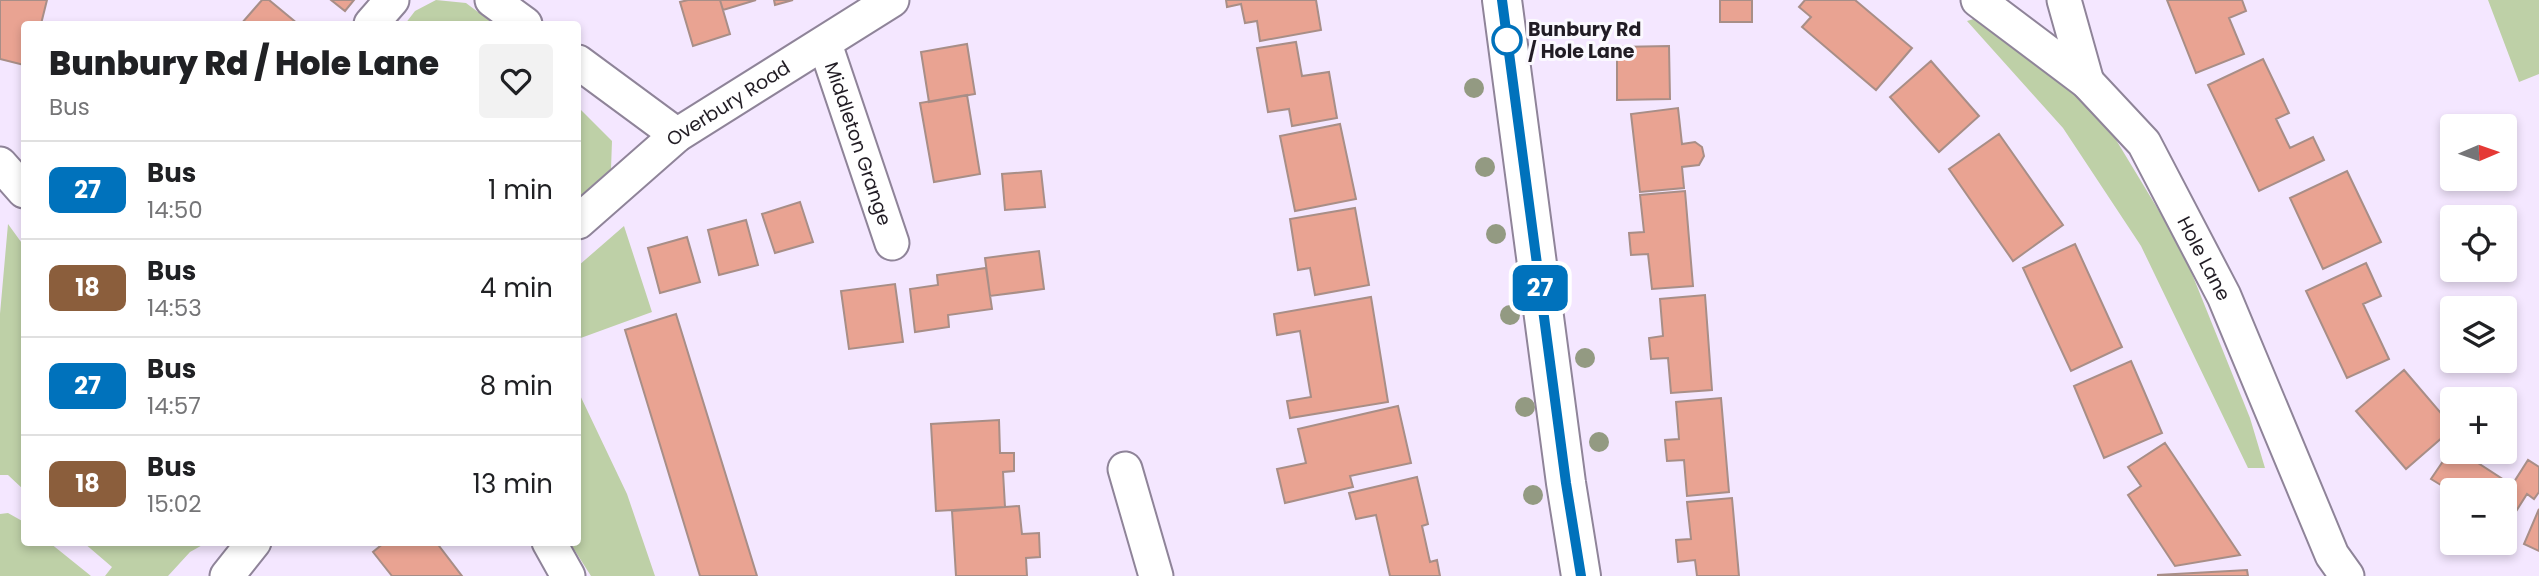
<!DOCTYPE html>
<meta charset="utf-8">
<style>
:root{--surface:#fff;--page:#f2f2f2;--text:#202124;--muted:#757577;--line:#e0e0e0}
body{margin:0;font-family:Poppins,sans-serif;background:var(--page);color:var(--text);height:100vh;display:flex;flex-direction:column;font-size:26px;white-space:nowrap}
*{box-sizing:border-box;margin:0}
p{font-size:23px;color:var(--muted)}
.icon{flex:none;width:38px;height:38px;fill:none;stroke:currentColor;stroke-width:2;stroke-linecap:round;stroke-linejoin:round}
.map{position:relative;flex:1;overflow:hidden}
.details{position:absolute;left:21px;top:21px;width:560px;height:525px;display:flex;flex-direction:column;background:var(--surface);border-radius:7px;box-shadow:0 4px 10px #0003}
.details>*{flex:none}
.badge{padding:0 14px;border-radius:10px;font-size:24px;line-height:46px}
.needle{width:46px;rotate:88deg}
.controls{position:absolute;left:2440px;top:114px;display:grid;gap:14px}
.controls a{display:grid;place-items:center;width:77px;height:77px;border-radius:7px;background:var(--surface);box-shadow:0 4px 10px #0003;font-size:35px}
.map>.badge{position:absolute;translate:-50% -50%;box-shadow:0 0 0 4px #fff}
.round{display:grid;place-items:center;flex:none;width:74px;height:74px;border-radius:7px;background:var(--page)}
.summary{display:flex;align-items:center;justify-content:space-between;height:119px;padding:0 28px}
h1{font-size:33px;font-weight:800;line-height:52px}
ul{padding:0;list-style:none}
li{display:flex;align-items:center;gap:21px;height:98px;padding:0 28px;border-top:2px solid var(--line)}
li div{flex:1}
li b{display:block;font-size:26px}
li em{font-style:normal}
li .badge{min-width:77px;font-weight:700;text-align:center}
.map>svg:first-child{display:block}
.green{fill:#bed0a7}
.building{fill:#e9a392;stroke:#a88e87;stroke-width:2}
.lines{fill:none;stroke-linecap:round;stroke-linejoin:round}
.minor-casing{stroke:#8f8499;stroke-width:37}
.secondary-casing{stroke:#8f8499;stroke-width:42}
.minor{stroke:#fff;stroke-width:33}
.secondary{stroke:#fff;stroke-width:38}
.tree{fill:#939a82}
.line-casing{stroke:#fff;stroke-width:16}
.line{stroke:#0072bc;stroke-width:10}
.stop-dot{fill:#fff;stroke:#0072bc;stroke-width:3.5}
.labels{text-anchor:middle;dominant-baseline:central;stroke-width:6;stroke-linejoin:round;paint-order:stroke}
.stop-label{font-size:19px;font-weight:bold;fill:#211c24;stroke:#fbf9fe;text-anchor:start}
.street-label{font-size:19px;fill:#211c24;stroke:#fbf9fe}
</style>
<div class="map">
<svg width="2539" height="576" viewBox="0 0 2539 576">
<rect width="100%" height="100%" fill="#f4e7ff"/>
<!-- green -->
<path class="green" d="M 436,0 L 466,3 L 494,24 L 405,24 L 415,11 Z
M 2488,0 L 2539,0 L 2539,74 L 2519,82 Z
M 1980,17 L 2095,105 L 2182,249 L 2250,418 L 2265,468 L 2248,468 L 2141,246 L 2063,128 L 1967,21 Z
M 578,107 L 612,141 L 611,169 L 578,198 Z
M 8,224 L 24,246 L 24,490 L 8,475 L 0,475 L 0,314 Z
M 624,226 L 652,312 L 578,339 L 578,266 Z
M 578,391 L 627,494 L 655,576 L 591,576 L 570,543 L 578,542 Z
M 8,513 L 24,522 L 24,542 L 50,543 L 91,576 L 0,576 L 0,514 Z
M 84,543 L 206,543 L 190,552 L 168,576 L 105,576 L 112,567 Z"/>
<!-- building -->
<path class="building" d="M 0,0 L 47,0 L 41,24 L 24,24 L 24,65 L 0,59 Z
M 262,0 L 269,0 L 298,24 L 241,24 Z
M 331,0 L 354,0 L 345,11 Z
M 688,0 L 720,0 L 730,34 L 693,46 L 680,2 Z
M 720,0 L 756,0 L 723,10 Z
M 774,0 L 793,0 L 775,5 Z
M 1226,0 L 1316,0 L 1321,30 L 1260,41 L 1257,21 L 1245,23 L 1241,4 L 1227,7 Z
M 1720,0 L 1752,0 L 1752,22 L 1720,22 Z
M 1805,0 L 1855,0 L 1912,48 L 1876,90 L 1802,27 L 1811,17 L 1799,7 Z
M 2167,0 L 2242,0 L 2246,11 L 2229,18 L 2244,54 L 2196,73 Z
M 1296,42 L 1302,76 L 1329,72 L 1337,118 L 1292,126 L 1289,109 L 1268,112 L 1257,48 Z
M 967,44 L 975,94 L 929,102 L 921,52 Z
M 1669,46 L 1670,99 L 1617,100 L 1617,47 Z
M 2263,59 L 2289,113 L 2276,119 L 2290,148 L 2313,137 L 2324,160 L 2259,191 L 2208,85 Z
M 1931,61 L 1979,116 L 1939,152 L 1890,97 Z
M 967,95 L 980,174 L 934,182 L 920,103 Z
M 1678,108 L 1682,144 L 1695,142 L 1702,147 L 1704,156 L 1699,165 L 1682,167 L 1684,188 L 1640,192 L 1631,114 Z
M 1340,124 L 1356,199 L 1295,211 L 1280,136 Z
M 1999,134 L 2063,225 L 2013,261 L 1949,169 Z
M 1041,171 L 1045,207 L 1005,210 L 1002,174 Z
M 2347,171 L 2381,242 L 2323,269 L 2290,198 Z
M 1685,191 L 1693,286 L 1652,289 L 1648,254 L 1631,255 L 1629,233 L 1644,232 L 1640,195 Z
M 800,202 L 813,242 L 775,253 L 762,214 Z
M 1355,208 L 1369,285 L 1315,295 L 1310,268 L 1298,270 L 1290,219 Z
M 746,220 L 758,265 L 719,275 L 708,230 Z
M 687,237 L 700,282 L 660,293 L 648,248 Z
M 2075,244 L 2122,347 L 2071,371 L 2023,268 Z
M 1039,251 L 1044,289 L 990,296 L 985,258 Z
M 2366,263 L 2381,296 L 2363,304 L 2389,359 L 2347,378 L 2306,291 Z
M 986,268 L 992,309 L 948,315 L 949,327 L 915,332 L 910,289 L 938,285 L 937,275 Z
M 895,284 L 903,342 L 849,349 L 841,291 Z
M 1705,295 L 1712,390 L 1671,393 L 1668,358 L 1651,359 L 1649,338 L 1663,336 L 1660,299 Z
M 1371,297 L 1388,402 L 1290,418 L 1287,401 L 1311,397 L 1300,331 L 1277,335 L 1274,314 Z
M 676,314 L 757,576 L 700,576 L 625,330 Z
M 2131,361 L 2162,433 L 2104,458 L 2074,386 Z
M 2404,370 L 2452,426 L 2452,429 L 2406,469 L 2356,411 Z
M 1721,398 L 1729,492 L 1687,496 L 1684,460 L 1667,461 L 1665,440 L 1679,439 L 1676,402 Z
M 1398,406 L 1411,463 L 1350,476 L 1353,487 L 1285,503 L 1277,469 L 1306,463 L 1298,429 Z
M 999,420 L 1000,453 L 1014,453 L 1014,471 L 1003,472 L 1005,507 L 936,511 L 931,424 Z
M 2165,443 L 2240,555 L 2175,566 L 2128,495 L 2141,486 L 2128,467 Z
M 2452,448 L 2452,452 L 2461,452 L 2512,485 L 2528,460 L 2539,467 L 2539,492 L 2534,499 L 2527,494 L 2508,524 L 2504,522 L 2504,490 L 2452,490 L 2452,506 L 2442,500 L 2449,490 L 2431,479 Z
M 1417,477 L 1428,524 L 1422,526 L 1430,562 L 1437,560 L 1440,576 L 1390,576 L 1376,515 L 1356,519 L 1349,493 Z
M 1732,498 L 1739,576 L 1697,576 L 1695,560 L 1678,562 L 1676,540 L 1691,539 L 1687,502 Z
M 1019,506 L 1022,534 L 1039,533 L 1040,557 L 1026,558 L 1027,576 L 956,576 L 952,511 Z
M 2539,509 L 2539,551 L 2524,544 Z
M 385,542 L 436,542 L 462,576 L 392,576 L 373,552 Z
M 2247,570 L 2248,576 L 2158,576 L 2158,575 Z"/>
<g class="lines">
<!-- minor casing -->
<g class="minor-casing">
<g id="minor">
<path d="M 492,0 L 525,24"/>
<path id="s1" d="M 1978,0 L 2087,82 L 2144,143 L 2224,296 L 2332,555 L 2347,576"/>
<path d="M 2064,0 L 2087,82"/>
<path d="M 371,24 L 392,0"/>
<path id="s2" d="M 825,44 L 892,243"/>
<path d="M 578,62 L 677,135"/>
<path d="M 0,164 L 24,191"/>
<path id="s3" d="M 578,222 L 677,135 L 892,0"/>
<path d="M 1125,469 L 1156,576"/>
<path d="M 549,542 L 568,576"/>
<path d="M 227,576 L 254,542"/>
</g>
</g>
<!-- secondary casing -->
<g class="secondary-casing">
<path id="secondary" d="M 1502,0 L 1566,483 L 1581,576"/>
</g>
<!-- minor -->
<use href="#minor" class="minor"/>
<!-- secondary -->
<use href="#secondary" class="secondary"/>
</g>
<!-- trees -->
<g class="tree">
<circle cx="1474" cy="88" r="10"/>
<circle cx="1485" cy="167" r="10"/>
<circle cx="1496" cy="234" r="10"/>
<circle cx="1510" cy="315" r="10"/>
<circle cx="1585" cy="358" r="10"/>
<circle cx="1525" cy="407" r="10"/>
<circle cx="1599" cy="442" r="10"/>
<circle cx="1533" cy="495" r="10"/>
</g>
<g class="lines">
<!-- line casing -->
<g class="line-casing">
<path id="line" d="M 1502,0 L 1566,483 L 1581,576"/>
</g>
<!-- line -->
<use href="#line" class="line"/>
</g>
<!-- markers -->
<circle class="stop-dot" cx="1507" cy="40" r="14"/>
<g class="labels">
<!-- stop labels -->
<g class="stop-label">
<text x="1528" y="29">Bunbury Rd<tspan x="1528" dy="22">/ Hole Lane</tspan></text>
</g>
<!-- street labels -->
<g class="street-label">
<text stroke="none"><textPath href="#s3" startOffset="192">Overbury Road</textPath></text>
<text stroke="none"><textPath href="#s2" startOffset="105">Middleton Grange</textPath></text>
<text stroke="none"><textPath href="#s1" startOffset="350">Hole Lane</textPath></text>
</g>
</g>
</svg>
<div class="controls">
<a><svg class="needle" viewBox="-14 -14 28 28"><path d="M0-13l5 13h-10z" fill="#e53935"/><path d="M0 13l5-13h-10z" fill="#757577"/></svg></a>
<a><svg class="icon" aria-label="locate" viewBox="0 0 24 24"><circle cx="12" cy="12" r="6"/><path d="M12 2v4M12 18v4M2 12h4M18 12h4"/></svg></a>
<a><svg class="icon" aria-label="layers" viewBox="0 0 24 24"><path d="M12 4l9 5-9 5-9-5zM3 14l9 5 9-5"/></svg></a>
<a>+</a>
<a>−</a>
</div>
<b class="badge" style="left:1540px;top:288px;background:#0072bc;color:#fff">27</b>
<section class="details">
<div class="summary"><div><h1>Bunbury Rd / Hole Lane</h1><p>Bus</p></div><a class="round"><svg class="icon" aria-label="heart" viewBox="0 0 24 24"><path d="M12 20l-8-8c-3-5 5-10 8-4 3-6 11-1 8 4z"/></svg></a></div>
<ul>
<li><span class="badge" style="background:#0072bc;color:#fff">27</span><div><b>Bus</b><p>14:50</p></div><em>1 min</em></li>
<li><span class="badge" style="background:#8b5e3c;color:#fff">18</span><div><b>Bus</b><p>14:53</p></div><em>4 min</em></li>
<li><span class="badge" style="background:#0072bc;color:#fff">27</span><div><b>Bus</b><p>14:57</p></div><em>8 min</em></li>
<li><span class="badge" style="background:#8b5e3c;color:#fff">18</span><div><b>Bus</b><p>15:02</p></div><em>13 min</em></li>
</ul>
</section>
</div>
